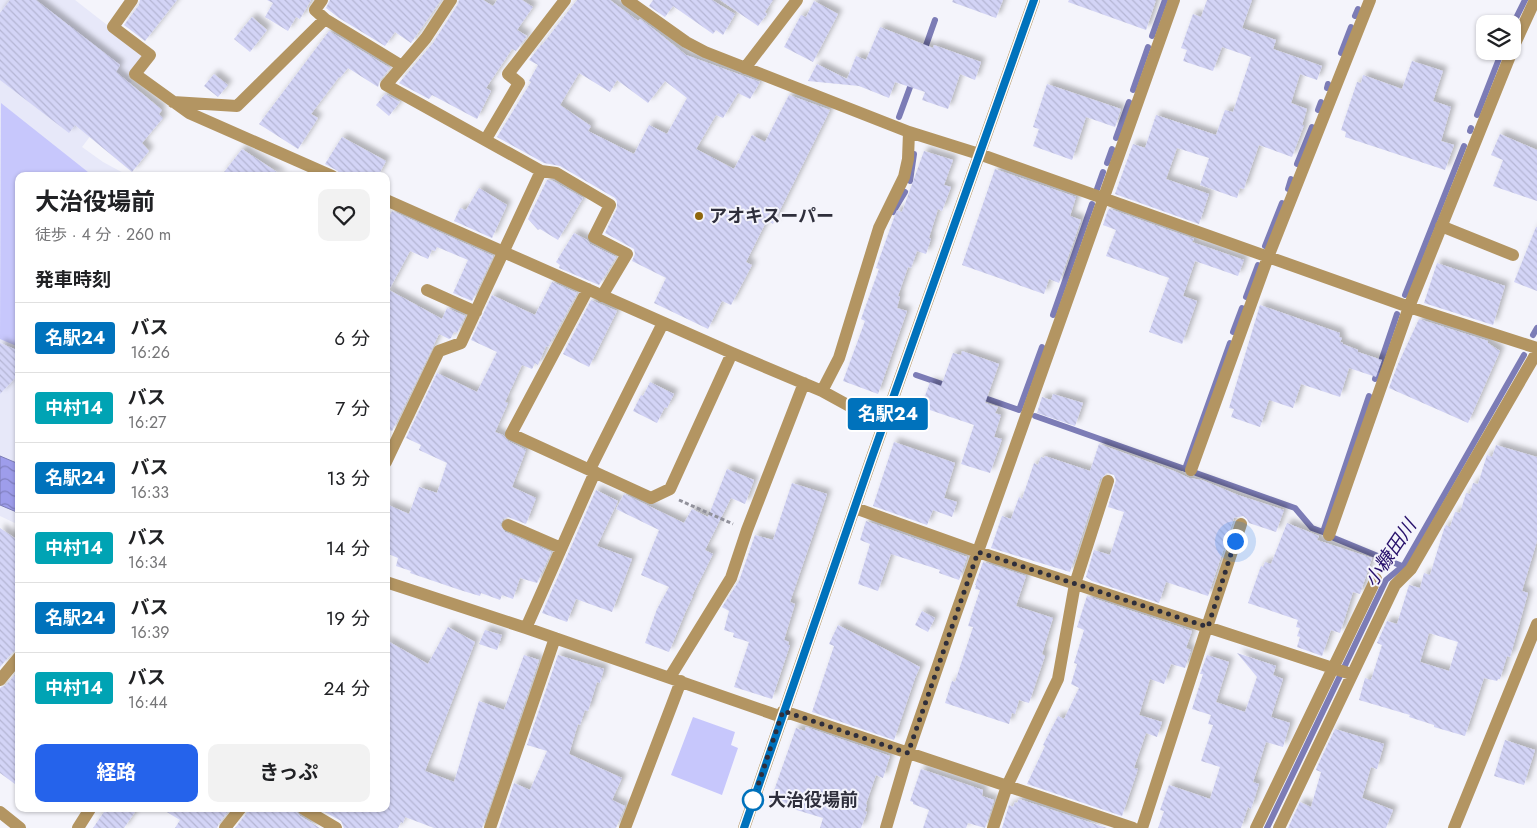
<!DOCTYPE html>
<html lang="ja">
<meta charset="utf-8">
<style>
:root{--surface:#fff;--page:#f2f2f2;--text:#202124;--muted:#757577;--line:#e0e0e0;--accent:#2563eb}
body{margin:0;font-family:Jost,"Noto Sans JP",sans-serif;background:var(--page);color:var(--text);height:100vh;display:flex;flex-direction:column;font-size:19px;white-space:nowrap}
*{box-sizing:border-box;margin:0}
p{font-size:16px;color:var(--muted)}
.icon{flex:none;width:28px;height:28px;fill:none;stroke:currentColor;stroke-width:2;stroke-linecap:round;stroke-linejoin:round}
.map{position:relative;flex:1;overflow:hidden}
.panel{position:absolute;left:15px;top:172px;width:375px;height:640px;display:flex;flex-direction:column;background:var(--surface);border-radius:10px;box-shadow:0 1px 4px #0004}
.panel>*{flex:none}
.badge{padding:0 10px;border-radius:4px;font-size:18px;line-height:32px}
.fabs{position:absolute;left:1476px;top:15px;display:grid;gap:10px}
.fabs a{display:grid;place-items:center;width:45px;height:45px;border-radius:10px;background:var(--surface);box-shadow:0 1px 4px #0004;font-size:25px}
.you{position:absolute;width:25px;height:25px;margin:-12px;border:4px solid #fff;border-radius:50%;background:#1a73e8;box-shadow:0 0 0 8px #1a73e833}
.map>.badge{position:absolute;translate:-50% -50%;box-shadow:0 0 0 2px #fff}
h2{padding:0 20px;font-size:19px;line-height:45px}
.round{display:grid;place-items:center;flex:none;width:52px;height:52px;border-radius:10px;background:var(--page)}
.summary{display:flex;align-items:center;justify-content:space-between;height:85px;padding:0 20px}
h1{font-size:24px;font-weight:700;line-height:38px}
.action{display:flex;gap:10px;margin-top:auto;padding:10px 20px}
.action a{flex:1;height:58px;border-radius:10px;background:var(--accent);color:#fff;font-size:20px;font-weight:700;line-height:58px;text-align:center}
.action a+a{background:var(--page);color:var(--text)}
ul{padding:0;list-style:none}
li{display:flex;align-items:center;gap:15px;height:70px;padding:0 20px;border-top:1px solid var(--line)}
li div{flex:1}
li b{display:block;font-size:19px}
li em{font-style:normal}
li .badge{min-width:55px;font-weight:700;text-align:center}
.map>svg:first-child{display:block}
.built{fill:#e7e8f9}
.green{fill:#c7c7fc}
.water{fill:url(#water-waves);stroke:#7c7cb6}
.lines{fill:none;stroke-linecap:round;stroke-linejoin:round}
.stream{stroke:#7c7cb6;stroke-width:6}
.building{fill:url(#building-back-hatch);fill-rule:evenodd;filter:url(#shadow)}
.path{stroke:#91919b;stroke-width:3;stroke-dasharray:4 2.5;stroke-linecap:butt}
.minor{stroke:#b39562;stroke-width:12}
.line-casing{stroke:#fff;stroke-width:11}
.line{stroke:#0072bc;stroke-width:8}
.walk{stroke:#2e2e3b;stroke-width:5;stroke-dasharray:0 9}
.poi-dot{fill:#8f670c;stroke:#f4f4fb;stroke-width:2}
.stop-dot{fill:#fff;stroke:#0072bc;stroke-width:2.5}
.labels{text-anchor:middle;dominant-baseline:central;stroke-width:4;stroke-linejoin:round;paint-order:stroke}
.poi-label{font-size:18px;font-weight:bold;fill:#2e2e3b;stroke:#f4f4fb;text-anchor:start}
.stop-label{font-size:18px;font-weight:bold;fill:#2e2e3b;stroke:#f4f4fb;text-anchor:start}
.water-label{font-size:19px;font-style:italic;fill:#27106b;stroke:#f4f4fb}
</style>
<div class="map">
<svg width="1537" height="828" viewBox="0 0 1537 828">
<defs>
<pattern id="water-waves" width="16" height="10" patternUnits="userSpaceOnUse" patternTransform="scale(1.25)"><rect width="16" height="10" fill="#9e9deb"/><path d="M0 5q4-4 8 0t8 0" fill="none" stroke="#8180c0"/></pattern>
<pattern id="building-back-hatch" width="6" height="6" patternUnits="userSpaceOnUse" patternTransform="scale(1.25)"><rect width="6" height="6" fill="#d3d4f6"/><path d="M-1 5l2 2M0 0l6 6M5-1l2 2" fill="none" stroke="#b5b6d4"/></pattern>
<filter id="shadow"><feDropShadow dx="4.5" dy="-4.5" stdDeviation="2.5" flood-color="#0004"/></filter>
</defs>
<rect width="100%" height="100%" fill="#f4f4fb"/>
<!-- built -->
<path class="built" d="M 0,0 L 75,0 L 143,53 L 144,57 L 128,78 L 132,81 L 82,147 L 103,162 L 129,176 L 19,176 L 19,525 L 0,516 Z"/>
<!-- green -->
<path class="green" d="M 1,103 L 93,176 L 19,176 L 19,347 L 0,339 Z
M 693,717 L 735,732 L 731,745 L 738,748 L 722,795 L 671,775 Z"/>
<!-- water -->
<path class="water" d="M 0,456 L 19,464 L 19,513 L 0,505 Z"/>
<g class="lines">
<!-- stream -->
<path class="stream" d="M 1355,16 L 1358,9
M 1512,26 L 1525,0
M 1152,36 L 1165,0
M 924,51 L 935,20
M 1341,53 L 1351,27
M 1327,88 L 1328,84
M 1133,90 L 1148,47
M 1318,110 L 1321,102
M 1477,115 L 1502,51
M 899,117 L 913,79
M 1470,131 L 1471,128
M 1116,138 L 1129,102
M 1107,163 L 1112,149
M 1297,164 L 1312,127
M 910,181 L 914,154
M 1097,189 L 1103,172
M 1288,189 L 1291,179
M 893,212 L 905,192
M 1265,246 L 1282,203
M 1405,295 L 1464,146
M 1246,297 L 1258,265
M 1053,315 L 1092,204
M 1233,332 L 1242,308
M 1533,335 L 1537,328
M 916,375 L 948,386
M 1375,379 L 1397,314
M 979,396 L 1019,410 L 1042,347
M 1035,416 L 1182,468
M 1185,469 L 1230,343
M 1196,473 L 1295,508 L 1312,528 L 1323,532 L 1369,396
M 1334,538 L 1402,566
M 1267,828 L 1386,580 L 1404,565 L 1524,355"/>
</g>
<!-- building -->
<path class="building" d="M 10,0 L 36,0 L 120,65 L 116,72 L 162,110 L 159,114 L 163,118 L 142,143 L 149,151 L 132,172 L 75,125 L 69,133 L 0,80 L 0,13 Z
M 140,0 L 177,0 L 145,41 L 124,25 L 139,5 Z
M 267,0 L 311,0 L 300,19 L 296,17 L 288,31 L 265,17 L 273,3 Z
M 330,0 L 441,0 L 411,43 L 395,32 L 385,46 L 339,18 L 326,8 Z
M 459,0 L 483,0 L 493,6 L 497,0 L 522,0 L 533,7 L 517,30 L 527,36 L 516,51 L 512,49 L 486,88 L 491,91 L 477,119 L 432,95 L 429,99 L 399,83 L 433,43 L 458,4 Z
M 577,0 L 610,0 L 638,21 L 640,19 L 656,31 L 686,55 L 760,82 L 750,99 L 738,93 L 723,118 L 716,115 L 696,149 L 734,169 L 752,135 L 765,142 L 789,95 L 830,110 L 773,224 L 767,220 L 746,262 L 752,265 L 731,305 L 722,301 L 708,329 L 654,303 L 666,278 L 632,261 L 635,254 L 634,249 L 605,233 L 617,208 L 617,201 L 615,198 L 560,166 L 544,163 L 497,137 L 531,82 L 529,81 L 538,65 L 529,60 L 541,45 L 542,45 ZM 579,73 L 610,92 L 617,80 L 648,103 L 665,81 L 687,98 L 667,134 L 649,125 L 634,154 L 588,131 L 591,126 L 560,105 Z
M 653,0 L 712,0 L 735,14 L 723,35 L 716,30 L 713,34 L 673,6 L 665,17 L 649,6 Z
M 720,0 L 773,0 L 765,12 L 767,14 L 758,26 Z
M 953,0 L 1003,0 L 996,18 L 952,2 Z
M 1069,0 L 1156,0 L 1146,30 L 1068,2 Z
M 1207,0 L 1252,0 L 1242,28 L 1276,40 L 1273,49 L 1322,66 L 1317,80 L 1300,74 L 1291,103 L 1307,109 L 1302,125 L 1304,125 L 1292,157 L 1259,145 L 1246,182 L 1244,189 L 1240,188 L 1237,198 L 1200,185 L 1209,158 L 1177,148 L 1166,179 L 1209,194 L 1199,224 L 1115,194 L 1133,144 L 1145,148 L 1156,115 L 1216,135 L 1225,110 L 1233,112 L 1251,57 L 1222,47 L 1213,71 L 1183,61 L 1187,50 L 1181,48 L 1193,14 L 1201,17 Z
M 814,1 L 838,14 L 813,62 L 784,47 L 801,15 L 806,17 Z
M 252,17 L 267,30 L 250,52 L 234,39 Z
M 880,27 L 933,48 L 934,45 L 981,62 L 975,80 L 960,74 L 948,109 L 922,100 L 925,92 L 895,82 L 889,98 L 859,86 L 808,81 L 817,64 L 847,79 L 856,56 L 866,60 Z
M 329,31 L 390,68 L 380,80 L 378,87 L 348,68 L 340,78 L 339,77 L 311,114 L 318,118 L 298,149 L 259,124 Z
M 1412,61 L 1443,71 L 1433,101 L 1451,107 L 1441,141 L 1454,145 L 1445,170 L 1345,137 L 1346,132 L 1341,130 L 1357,82 L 1361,83 L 1363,75 L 1402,89 Z
M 214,74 L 228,85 L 218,97 L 204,86 Z
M 1047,84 L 1121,109 L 1115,127 L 1086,117 L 1072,160 L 1033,146 L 1039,129 L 1033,127 Z
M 385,94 L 400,102 L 389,116 L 376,105 Z
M 1500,134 L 1537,150 L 1537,201 L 1493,186 L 1503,160 L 1491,155 Z
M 342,137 L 386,161 L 378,176 L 340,176 L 338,171 L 325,164 Z
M 242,149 L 283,176 L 221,176 Z
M 924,151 L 953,160 L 944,185 L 951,187 L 942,211 L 938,209 L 929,238 L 931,239 L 926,254 L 917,251 L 911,268 L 908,267 L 898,296 L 900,297 L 897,308 L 907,311 L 878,394 L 843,381 L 865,321 L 861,319 L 879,269 L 876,268 L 896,212 L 897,210 L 902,212 Z
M 995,169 L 1076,197 L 1070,216 L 1081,220 L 1059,283 L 1049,279 L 1044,294 L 962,265 Z
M 547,180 L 553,181 L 583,198 L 558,240 L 540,229 L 538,230 L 528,219 Z
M 479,188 L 507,205 L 492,238 L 454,221 L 460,208 L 466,210 Z
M 1110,209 L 1194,239 L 1192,242 L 1244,260 L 1238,276 L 1195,261 L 1183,296 L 1197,301 L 1182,344 L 1149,332 L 1169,278 L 1106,256 L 1116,230 L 1103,225 L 1108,210 Z
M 392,211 L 493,256 L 472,301 L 453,293 L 468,260 L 437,247 L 435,251 L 432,250 L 428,259 L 410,251 L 389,290 L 442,319 L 447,308 L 465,316 L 457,333 L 454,332 L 451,338 L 449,339 L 439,334 L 392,431 L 386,429 L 386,223 Z
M 1536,227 L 1537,227 L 1537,291 L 1514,282 Z
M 574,233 L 587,240 L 590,244 L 616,257 L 599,285 L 559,268 L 560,265 L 556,262 Z
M 1437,263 L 1505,286 L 1493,325 L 1424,303 Z
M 552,282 L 577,293 L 548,347 L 546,346 L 538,365 L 535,363 L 532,369 L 522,365 L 505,402 L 508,403 L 495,432 L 503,435 L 508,441 L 526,450 L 512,487 L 536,498 L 526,524 L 508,517 L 503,519 L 500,525 L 505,532 L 551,552 L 537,583 L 520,578 L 513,599 L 502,595 L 500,600 L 481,593 L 480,596 L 460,590 L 410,573 L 411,571 L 396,566 L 398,558 L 386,553 L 386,504 L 409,514 L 419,487 L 437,493 L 447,463 L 419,450 L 421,445 L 406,438 L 437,373 L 477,392 L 497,352 L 471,340 L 492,295 L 535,315 Z
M 591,300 L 617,311 L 589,367 L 563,354 Z
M 1260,305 L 1340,333 L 1339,337 L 1342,338 L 1340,342 L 1343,343 L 1343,344 L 1358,350 L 1358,352 L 1382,360 L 1376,377 L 1349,368 L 1340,397 L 1301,384 L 1293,408 L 1269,400 L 1260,427 L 1231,417 L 1234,409 L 1229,408 Z
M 1419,319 L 1488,341 L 1488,343 L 1500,351 L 1468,423 L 1389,388 L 1398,364 Z
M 0,343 L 19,351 L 19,374 L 0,394 Z
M 962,351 L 999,364 L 985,403 L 998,407 L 995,413 L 1001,415 L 994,437 L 1002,439 L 990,473 L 961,464 L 974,425 L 921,407 L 930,382 L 941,386 L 953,353 L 961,355 Z
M 650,382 L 674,394 L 667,408 L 665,407 L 657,423 L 633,411 L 641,395 L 643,396 Z
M 1053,394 L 1083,403 L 1075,426 L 1037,413 L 1042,397 L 1051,400 Z
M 894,442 L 955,463 L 944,498 L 957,502 L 952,517 L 933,510 L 927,525 L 873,506 Z
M 1099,444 L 1174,471 L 1189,478 L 1202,480 L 1238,495 L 1284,510 L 1276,532 L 1249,523 L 1247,519 L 1243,516 L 1234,518 L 1208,596 L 1166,582 L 1159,603 L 1092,581 L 1086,577 L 1094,550 L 1110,555 L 1124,512 L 1108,507 L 1116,480 L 1114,475 L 1107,473 L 1100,479 L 1070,572 L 991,548 L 1002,516 L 1011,519 L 1019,497 L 1022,499 L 1034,463 L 1038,465 L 1041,457 L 1044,458 L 1045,456 L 1090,471 Z
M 1496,445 L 1537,457 L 1537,541 L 1522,591 L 1528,593 L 1510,657 L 1507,656 L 1500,679 L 1498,679 L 1497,681 L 1484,678 L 1465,736 L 1434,727 L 1434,725 L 1409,717 L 1410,715 L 1359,700 L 1365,678 L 1371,680 L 1382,645 L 1377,643 L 1387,621 L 1397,624 L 1409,585 L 1420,588 L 1424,573 L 1430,575 L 1444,529 L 1446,525 L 1450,527 L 1455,512 L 1460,513 L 1466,493 L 1470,494 L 1473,483 L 1478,484 L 1487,455 L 1492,457 ZM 1429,633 L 1458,642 L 1449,671 L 1420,662 Z
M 727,469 L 754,480 L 745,504 L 731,498 L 705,550 L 713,554 L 692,596 L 693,596 L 685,613 L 669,652 L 645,643 L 657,609 L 669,587 L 641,575 L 659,530 L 616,509 L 624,494 L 684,523 L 692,509 L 708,517 Z
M 792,483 L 827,494 L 790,602 L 795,604 L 784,640 L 789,642 L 788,645 L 790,645 L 772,699 L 734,687 L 749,642 L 733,637 L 734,633 L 724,630 L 729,611 L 722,607 L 739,581 L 755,535 L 773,540 Z
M 596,490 L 618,501 L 597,546 L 632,559 L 612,612 L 576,599 L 567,622 L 542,613 Z
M 866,521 L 967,557 L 959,580 L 939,573 L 940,570 L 891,554 L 878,591 L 858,584 L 870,544 L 860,540 Z
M 1287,523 L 1319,536 L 1317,540 L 1372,558 L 1360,594 L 1353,592 L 1340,633 L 1331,630 L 1322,656 L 1297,647 L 1300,637 L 1297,636 L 1300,628 L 1296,627 L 1298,620 L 1248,603 L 1261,566 L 1263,567 L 1265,562 L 1271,564 Z
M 0,528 L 19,541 L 19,649 L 13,652 L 0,667 Z
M 983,562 L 1026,576 L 1016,606 L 1053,618 L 1042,654 L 1045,656 L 1029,703 L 1019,700 L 1015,714 L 1012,713 L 1009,724 L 945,703 L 952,681 L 955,682 L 973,627 L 968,626 L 980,590 L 975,589 L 976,585 L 975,585 Z
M 1087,596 L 1192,631 L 1186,648 L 1191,650 L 1185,668 L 1171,664 L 1164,684 L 1150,679 L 1139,715 L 1162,722 L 1157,737 L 1146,733 L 1134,768 L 1138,769 L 1122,816 L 1027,784 L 1045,746 L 1043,745 L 1058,716 L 1064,719 L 1079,688 L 1071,684 L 1077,664 L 1074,663 L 1084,630 L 1077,627 Z
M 922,611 L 935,618 L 928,632 L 915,625 Z
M 838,625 L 920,667 L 915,678 L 894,740 L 812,712 L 834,646 L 829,644 Z
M 448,627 L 475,642 L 425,771 L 454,782 L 479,701 L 504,710 L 524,655 L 539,660 L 482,828 L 434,828 L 405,817 L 403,823 L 401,822 L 398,828 L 344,828 L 341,821 L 323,811 L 324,809 L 386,809 L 386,640 L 428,664 Z
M 485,630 L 502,635 L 497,650 L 479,644 Z
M 1237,653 L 1276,666 L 1273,675 L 1283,679 L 1271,717 L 1290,723 L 1283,747 L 1266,742 L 1253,782 L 1259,784 L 1251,809 L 1248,807 L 1241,828 L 1158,828 L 1164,811 L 1160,810 L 1169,785 L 1210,799 L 1220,767 L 1201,761 L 1213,725 L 1208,724 L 1211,715 L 1192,709 L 1203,674 L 1200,674 L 1207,655 L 1229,662 L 1216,702 L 1245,712 L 1257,677 Z
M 558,655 L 604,669 L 600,683 L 597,682 L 588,711 L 585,710 L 580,725 L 578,724 L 569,754 L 622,778 L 612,800 L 625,806 L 616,828 L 499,828 L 514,783 L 530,790 L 547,751 L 527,745 Z
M 19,670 L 19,787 L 0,773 L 0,688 L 6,685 Z
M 806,727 L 890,756 L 883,778 L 876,775 L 866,804 L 867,805 L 865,811 L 867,812 L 861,828 L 820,828 L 823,818 L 770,802 L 796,728 L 805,731 Z
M 1335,729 L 1384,744 L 1377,769 L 1371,767 L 1362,798 L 1393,810 L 1386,828 L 1288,828 L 1300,802 L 1311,807 L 1321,772 L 1316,770 L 1317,767 Z
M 1505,740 L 1535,750 L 1524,785 L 1494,776 Z
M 921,769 L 983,790 L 982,796 L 994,800 L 985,828 L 968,823 L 966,828 L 923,828 L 929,810 L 913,804 L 913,802 L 910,801 Z
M 1019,799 L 1107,828 L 1002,828 L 1009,805 L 1013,807 L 1015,802 L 1017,803 Z
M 106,809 L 137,809 L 124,828 L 93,828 Z
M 162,809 L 230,809 L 219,823 L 217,828 L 175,828 L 180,820 Z
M 248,809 L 294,809 L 300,816 L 320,828 L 235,828 L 246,814 Z"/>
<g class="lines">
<!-- path -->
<path class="path" d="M 679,500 L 733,524"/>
<!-- minor -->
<path class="minor" d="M 132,0 L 113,27 L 150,55 L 135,74 L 189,113 L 332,176
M 322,0 L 315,10 L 325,19 L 402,66
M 627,0 L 686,42 L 705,52 L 909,132 L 979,154 L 1409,307 L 1537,348
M 1512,50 L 1535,0
M 745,68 L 797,0
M 173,102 L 237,106 L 325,19
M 486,139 L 519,83 L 508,74 L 565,0
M 541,171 L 556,173 L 610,205 L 594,237 L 627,254 L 602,296
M 386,200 L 732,353 L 822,391 L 884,425
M 1441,226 L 1513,255
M 588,289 L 511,434 L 651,498 L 670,489 L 732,353
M 427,290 L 476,312
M 822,391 L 839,358 L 879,228 L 904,177 L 908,159 L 909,132
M 386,462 L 439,351 L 461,343 L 541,171 L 386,85 L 426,38 L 451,0
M 590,469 L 663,323
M 1191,470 L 1268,257 L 1370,0
M 855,508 L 978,552 L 1207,627 L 1142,828
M 1241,524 L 1207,627 L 1351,674
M 508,525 L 561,548
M 1329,535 L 1409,307 L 1512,51
M 386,582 L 526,628 L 782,717
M 526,628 L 595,472
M 670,677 L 731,578 L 747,530 L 804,383
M 0,680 L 19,657
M 783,711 L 1133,828
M 304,809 L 336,828
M 0,812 L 20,828
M 78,828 L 90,809
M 225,828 L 240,809
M 490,828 L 555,638
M 625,828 L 681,681
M 744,828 L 871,460 L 1034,0
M 886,828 L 908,753 L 955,616 L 1174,0
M 993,828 L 1007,786 L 1058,679 L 1075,584 L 1108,481
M 1256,828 L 1376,579
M 1279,828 L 1395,585 L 1411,569 L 1537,352
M 1454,828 L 1537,624"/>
</g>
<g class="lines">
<!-- line casing -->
<g class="line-casing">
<path id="line" d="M 744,828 L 871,460 L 1034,0"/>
</g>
<!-- line -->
<use href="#line" class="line"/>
<!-- walk -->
<path class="walk" d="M 753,800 L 783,711 L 908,753 L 978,552 L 1208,627 L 1235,541"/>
</g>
<!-- markers -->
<circle class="poi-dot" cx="699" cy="216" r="5"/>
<circle class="stop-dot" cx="753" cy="800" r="10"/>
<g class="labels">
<!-- poi labels -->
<g class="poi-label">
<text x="709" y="216">アオキスーパー</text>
</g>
<!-- stop labels -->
<g class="stop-label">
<text x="768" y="800">大治役場前</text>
</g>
<!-- water labels -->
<g class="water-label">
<text transform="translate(1390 553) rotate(-56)">小糠田川</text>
</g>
</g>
</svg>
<div class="fabs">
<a><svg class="icon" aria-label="layers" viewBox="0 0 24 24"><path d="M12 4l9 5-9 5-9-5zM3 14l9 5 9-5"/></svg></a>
</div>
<div class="you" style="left:1235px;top:541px"></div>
<b class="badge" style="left:888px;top:414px;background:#0072bc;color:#fff">名駅24</b>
<section class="panel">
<div class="summary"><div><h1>大治役場前</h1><p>徒歩 · 4 分 · 260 m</p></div><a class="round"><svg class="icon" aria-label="heart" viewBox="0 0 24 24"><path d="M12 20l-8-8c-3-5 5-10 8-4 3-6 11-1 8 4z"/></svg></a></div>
<h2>発車時刻</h2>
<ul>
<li><span class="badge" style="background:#0072bc;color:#fff">名駅24</span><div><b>バス</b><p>16:26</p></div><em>6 分</em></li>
<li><span class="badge" style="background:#00a3b4;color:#fff">中村14</span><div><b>バス</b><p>16:27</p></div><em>7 分</em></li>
<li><span class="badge" style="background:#0072bc;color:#fff">名駅24</span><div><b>バス</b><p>16:33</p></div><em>13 分</em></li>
<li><span class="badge" style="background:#00a3b4;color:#fff">中村14</span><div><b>バス</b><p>16:34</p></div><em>14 分</em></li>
<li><span class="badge" style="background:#0072bc;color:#fff">名駅24</span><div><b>バス</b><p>16:39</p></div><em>19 分</em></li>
<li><span class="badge" style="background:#00a3b4;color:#fff">中村14</span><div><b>バス</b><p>16:44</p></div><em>24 分</em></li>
</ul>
<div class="action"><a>経路</a><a>きっぷ</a></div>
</section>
</div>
